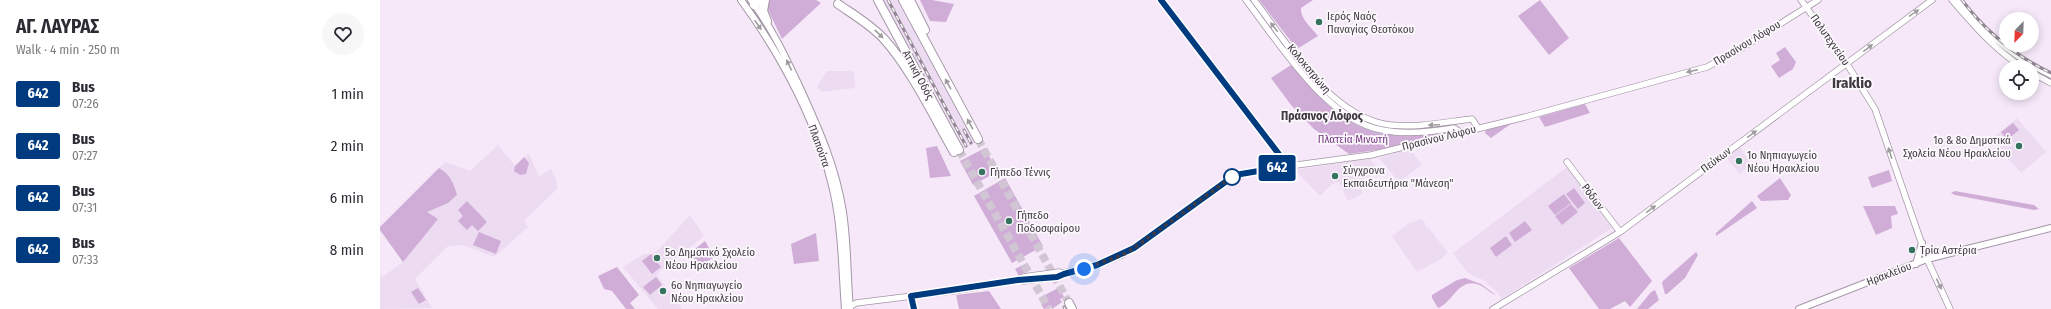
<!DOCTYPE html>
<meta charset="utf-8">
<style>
:root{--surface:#fff;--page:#f7f7f7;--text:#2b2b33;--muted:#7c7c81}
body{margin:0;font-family:"Fira Sans Condensed",sans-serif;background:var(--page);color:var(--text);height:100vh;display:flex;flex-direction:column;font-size:15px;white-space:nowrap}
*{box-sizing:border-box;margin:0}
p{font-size:13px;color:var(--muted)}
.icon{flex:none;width:22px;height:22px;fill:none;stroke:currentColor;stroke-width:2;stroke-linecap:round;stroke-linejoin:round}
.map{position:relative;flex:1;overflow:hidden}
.side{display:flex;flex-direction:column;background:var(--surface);width:380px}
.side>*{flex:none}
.badge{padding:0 8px;border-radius:3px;font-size:14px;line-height:26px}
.needle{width:26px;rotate:203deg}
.buttons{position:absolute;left:1619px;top:12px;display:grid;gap:8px}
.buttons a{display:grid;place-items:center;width:40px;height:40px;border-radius:50%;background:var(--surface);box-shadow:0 2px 10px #0003;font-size:20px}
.you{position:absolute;width:20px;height:20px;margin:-10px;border:3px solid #fff;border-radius:50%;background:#1a73e8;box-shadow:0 0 0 6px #1a73e833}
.map>.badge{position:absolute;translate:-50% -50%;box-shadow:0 0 0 2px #fff}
.round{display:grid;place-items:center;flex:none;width:42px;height:42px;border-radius:21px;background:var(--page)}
.overview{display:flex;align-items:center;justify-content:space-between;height:68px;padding:0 16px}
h1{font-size:19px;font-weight:700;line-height:30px}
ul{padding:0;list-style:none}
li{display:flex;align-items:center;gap:12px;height:52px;padding:0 16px}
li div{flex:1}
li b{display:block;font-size:15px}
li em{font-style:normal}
li .badge{min-width:44px;font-weight:700;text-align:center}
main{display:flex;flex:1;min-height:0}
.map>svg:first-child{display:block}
.built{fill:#eddbf2}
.green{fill:#cfadd7}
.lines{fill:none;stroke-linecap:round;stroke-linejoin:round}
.motorway-tunnel{stroke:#d2c5d4;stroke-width:8;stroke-dasharray:8 4;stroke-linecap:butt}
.tertiary-casing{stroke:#a396a6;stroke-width:7}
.secondary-casing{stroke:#a396a6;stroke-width:8}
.motorway-casing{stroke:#a396a6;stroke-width:10}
.tertiary{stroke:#fff;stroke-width:5.5}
.secondary{stroke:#fff;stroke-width:6}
.motorway{stroke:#fff;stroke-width:8}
.rail-casing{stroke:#928894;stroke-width:3}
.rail{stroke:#fcf9fd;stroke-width:1.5;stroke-dasharray:4.5;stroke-linecap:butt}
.oneway{fill:#a09ca0}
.line-casing{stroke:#fff;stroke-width:9}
.line{stroke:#003b80;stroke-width:6}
.walk{stroke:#403a41;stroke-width:4;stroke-dasharray:0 7.2}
.poi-dot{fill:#36735f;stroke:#fcf9fd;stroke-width:1.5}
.stop-dot{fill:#fff;stroke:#003b80;stroke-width:2}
.labels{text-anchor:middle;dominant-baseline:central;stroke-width:3.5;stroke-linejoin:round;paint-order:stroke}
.poi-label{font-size:11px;fill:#403a41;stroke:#fcf9fd;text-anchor:start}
.street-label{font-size:11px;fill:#403a41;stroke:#fcf9fd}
.park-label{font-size:11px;fill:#743583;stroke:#fcf9fd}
.neighbourhood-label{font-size:12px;font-weight:bold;fill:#403a41;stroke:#fcf9fd}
.district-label{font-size:15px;font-weight:bold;fill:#403a41;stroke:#fcf9fd}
</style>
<main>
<section class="side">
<div class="overview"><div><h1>ΑΓ. ΛΑΥΡΑΣ</h1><p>Walk · 4 min · 250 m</p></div><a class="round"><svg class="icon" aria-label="heart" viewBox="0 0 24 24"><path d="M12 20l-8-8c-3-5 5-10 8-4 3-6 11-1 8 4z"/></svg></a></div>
<ul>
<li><span class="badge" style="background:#003b80;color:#fff">642</span><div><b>Bus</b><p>07:26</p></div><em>1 min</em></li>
<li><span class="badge" style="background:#003b80;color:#fff">642</span><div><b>Bus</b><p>07:27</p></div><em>2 min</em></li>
<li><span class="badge" style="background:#003b80;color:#fff">642</span><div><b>Bus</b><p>07:31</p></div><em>6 min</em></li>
<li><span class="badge" style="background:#003b80;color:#fff">642</span><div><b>Bus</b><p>07:33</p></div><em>8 min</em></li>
</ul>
</section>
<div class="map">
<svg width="1671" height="309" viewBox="0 0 1671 309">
<rect width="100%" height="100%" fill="#f6e8f9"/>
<!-- built -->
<path class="built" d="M 503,0 L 519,0 L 596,142 L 585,148 Z
M 447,71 L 472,71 L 474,73 L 475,88 L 441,92 L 437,86 Z
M 1637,118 L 1666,152 L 1641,173 L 1611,139 Z
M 118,145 L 135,166 L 149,153 L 159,177 L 171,169 L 177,183 L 177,189 L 144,221 L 148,227 L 114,257 L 84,245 L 68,246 L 35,279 L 52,308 L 0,309 L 0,275 L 4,276 L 23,262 L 0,230 L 0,227 L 65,162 L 90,171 Z
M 1360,147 L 1369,161 L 1368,162 L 1370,166 L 1359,174 L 1347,158 Z
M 1030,149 L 1042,165 L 1019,182 L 999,158 Z
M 990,159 L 1000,171 L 978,182 L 983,193 L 968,201 L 959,182 L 952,184 L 940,196 L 915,170 Z
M 1187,167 L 1232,228 L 1122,299 L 1118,293 L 1103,280 L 1088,273 L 1073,253 Z
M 310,215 L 324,236 L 279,272 L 277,275 L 302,309 L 278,309 L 243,267 L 264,254 L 272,254 L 279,249 Z
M 1041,219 L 1046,224 L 1045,227 L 1049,228 L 1068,253 L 1063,256 L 1063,258 L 1037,272 L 1012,236 L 1028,224 Z"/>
<!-- green -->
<path class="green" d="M 389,0 L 436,0 L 441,3 L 402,39 L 388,10 Z
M 540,0 L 552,0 L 574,4 L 566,22 L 550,21 Z
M 879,0 L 933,0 L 921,8 C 920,19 932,28 938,36 L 917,49 Z
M 1160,0 L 1189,38 L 1169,55 L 1138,16 Z
M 1405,47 L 1416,62 L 1413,69 L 1399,78 L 1391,66 L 1400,60 L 1396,53 Z
M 911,65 C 937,97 968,131 1011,135 C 1030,137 1051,134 1070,133 L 997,150 L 969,154 L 934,129 L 911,105 L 891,78 Z
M 1205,104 L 1210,113 L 1165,127 L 1159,117 Z
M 1132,123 L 1111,138 L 1105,133 L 1106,130 Z
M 1633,123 L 1639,130 L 1627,140 L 1621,132 Z
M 557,146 L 571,176 L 550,178 L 546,148 Z
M 605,148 L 617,172 L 593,185 L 580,161 Z
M 144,157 L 149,163 L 146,174 L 140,175 L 134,171 L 135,166 Z
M 59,168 C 70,174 74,184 77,195 L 68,203 L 47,212 L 58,219 L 23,262 L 0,230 L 0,227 Z
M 1509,170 L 1512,181 L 1492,188 L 1488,177 Z
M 625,178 L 663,246 L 632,263 L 594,196 Z
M 1400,178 L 1411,195 L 1408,200 L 1381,201 L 1377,196 Z
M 1194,188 L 1205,203 L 1198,209 L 1186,194 Z
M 1575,191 L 1654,205 L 1659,209 L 1654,210 L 1575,195 L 1571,193 Z
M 1184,194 L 1191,203 L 1175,215 L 1168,206 Z
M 87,201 L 107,222 L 98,231 L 92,225 L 87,230 L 78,221 L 83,216 L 78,210 Z
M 1372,201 L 1377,208 L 1336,236 L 1336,233 Z
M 1191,204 L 1198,212 L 1182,225 L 1175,216 Z
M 1483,206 L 1515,206 L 1518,214 L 1511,216 L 1512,228 L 1496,235 Z
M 1145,221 L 1152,230 L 1135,242 L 1129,233 Z
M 99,232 L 121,241 L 116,254 L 93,245 Z
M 436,233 L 439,261 L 414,264 L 411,244 Z
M 1126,236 L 1132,245 L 1116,257 L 1110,248 Z
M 1239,238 L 1272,281 L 1250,307 L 1245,301 L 1230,309 L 1219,309 L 1189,268 Z
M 325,241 L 334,257 L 319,267 L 310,253 Z
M 1316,252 L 1318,255 L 1305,278 L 1287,294 L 1285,294 L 1282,283 L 1283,281 Z
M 271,254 L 281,267 L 272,274 L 262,261 Z
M 647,263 L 651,268 L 639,276 L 635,269 Z
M 237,267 L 259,295 L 250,303 L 255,309 L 246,309 L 232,291 L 224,289 L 218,276 Z
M 276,277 L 282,285 L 270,295 L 263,287 Z
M 1085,278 L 1101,284 L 1116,295 C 1110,293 1104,286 1097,284 C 1078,279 1072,303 1058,308 L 1052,298 L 1052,295 L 1077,280 Z
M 682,286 L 685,291 L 682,293 L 684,297 L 680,299 L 682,302 L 672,309 L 670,305 L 664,309 L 661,304 L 664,302 L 661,297 Z
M 38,288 L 46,300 L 39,304 L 31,292 Z
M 1275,290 L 1279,300 L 1268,309 L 1257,309 L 1271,292 Z
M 609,291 L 621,309 L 579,309 L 576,295 Z"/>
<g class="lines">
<!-- motorway-tunnel -->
<path class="motorway-tunnel" d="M 598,139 L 689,303
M 579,150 L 669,309"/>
<!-- tertiary casing -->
<g class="tertiary-casing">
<path id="tertiary" d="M 866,0 C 899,43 946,120 1002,130 C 1025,135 1051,132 1074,128 L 1080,132
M 874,0 C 908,44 951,118 1010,125 C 1038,128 1065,122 1092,119 L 1098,128
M 1421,0 L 1467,64 L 1495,109 L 1547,259 L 1570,309
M 1572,0 C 1594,25 1614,49 1642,67
M 1579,0 C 1604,32 1634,58 1671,75
M 1652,73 L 1671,83
M 1187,162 L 1240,232
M 638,280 L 643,277 L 679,272 L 683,273
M 466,309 L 476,303 L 573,291 L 638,280 L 644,281 L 677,277 L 683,273 L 717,265 L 742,255 L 790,223 L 855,175 L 909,166 L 991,155 L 1145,117 L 1327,67 L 1357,51 L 1438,0
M 1113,309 L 1240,232 L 1552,0"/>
</g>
<!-- secondary casing -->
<g class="secondary-casing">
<path id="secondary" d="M 361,0 C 402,56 439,126 454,194 C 462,231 462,271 465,309
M 371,0 C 392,28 406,58 421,90 C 439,130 456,167 463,212 C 468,244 467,277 470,309
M 1536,264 L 1542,243
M 1419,309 L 1547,259 L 1671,228"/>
</g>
<!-- motorway casing -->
<g class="motorway-casing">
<path id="motorway" d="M 385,0 L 383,11 L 387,21
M 498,0 L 579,150
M 523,0 L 598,139
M 530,0 L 545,30
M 458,4 C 474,15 491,25 504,39 C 531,69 554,117 574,152
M 374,5 L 382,0
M 689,303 L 692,309"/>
</g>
<!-- tertiary -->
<use href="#tertiary" class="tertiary"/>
<!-- secondary -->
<use href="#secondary" class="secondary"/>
<!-- motorway -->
<use href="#motorway" class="motorway"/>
<!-- rail casing -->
<g class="rail-casing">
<path id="rail" d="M 508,0 L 586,146
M 1582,0 C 1606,32 1635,56 1671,73
M 584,130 L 591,143
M 684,307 L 685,309"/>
</g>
<!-- rail -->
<use href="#rail" class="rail"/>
</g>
<!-- one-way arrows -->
<defs><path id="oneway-solid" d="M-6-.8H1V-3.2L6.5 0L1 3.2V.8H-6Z"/></defs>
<g class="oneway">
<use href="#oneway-solid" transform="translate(1534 13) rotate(-35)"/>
<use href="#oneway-solid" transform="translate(378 25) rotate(55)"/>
<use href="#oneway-solid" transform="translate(894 27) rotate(-128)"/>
<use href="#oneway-solid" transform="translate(499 34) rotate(44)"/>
<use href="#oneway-solid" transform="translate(1488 48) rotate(-38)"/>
<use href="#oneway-solid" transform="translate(409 65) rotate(-115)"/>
<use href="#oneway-solid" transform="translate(1312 71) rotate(167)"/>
<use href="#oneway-solid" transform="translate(568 84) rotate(-119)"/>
<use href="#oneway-solid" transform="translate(590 124) rotate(-119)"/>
<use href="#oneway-solid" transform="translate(1054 125) rotate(177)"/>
<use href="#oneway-solid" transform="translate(1372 134) rotate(-36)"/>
<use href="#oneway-solid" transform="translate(1510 153) rotate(-108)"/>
<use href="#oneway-solid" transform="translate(1271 209) rotate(-36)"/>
<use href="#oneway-solid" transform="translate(1559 284) rotate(65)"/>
</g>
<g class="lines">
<!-- line casing -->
<g class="line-casing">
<path id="line" d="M 534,309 L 531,296 L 638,280 L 677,277 L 684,274 L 717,265 L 754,248 L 855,175 L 908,166 L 781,0"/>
</g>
<!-- line -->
<use href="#line" class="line"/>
<!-- walk -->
<path class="walk" d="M 704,269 L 742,255 L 754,248 L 855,175 L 852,177"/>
</g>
<!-- markers -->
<g class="poi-dot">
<circle cx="939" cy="22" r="4"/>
<circle cx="1639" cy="146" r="4"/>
<circle cx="1359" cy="161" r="4"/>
<circle cx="602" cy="172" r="4"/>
<circle cx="955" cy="176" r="4"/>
<circle cx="629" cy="221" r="4"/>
<circle cx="1532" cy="250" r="4"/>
<circle cx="277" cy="258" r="4"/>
<circle cx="283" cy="291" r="4"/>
</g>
<circle class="stop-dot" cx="852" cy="177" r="8"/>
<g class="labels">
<!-- poi labels -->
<g class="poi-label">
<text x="947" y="16">Ιερός Ναός<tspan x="947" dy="13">Παναγίας Θεοτόκου</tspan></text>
<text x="1631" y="140" text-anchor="end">1ο &amp; 8ο Δημοτικά<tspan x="1631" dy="13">Σχολεία Νέου Ηρακλείου</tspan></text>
<text x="1367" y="155">1ο Νηπιαγωγείο<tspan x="1367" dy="13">Νέου Ηρακλείου</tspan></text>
<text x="963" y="170">Σύγχρονα<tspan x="963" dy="13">Εκπαιδευτήρια "Μάνεση"</tspan></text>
<text x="610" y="172">Γήπεδο Τέννις</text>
<text x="637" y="215">Γήπεδο<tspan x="637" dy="13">Ποδοσφαίρου</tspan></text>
<text x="1540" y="250">Τρία Αστέρια</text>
<text x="285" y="252">5ο Δημοτικό Σχολείο<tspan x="285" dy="13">Νέου Ηρακλείου</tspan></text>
<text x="291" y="285">6ο Νηπιαγωγείο<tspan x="291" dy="13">Νέου Ηρακλείου</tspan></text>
</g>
<!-- street labels -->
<g class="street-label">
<text transform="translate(1450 40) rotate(55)">Πολυτεχνείου</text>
<text transform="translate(1367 43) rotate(-31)">Πρασίνου Λόφου</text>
<text transform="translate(929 69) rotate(50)">Κολοκοτρώνη</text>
<text transform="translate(538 75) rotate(62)">Αττική Οδός</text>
<text transform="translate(1059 138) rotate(-14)">Πρασίνου Λόφου</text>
<text transform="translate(439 146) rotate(70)">Πλαπούτα</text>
<text transform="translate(1336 160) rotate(-37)">Πεύκων</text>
<text transform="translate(1213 197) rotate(53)">Ρόδων</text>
<text transform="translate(1509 274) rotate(-21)">Ηρακλείου</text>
</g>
<!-- park labels -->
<g class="park-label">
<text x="973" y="139">Πλατεία Μινωτή</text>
</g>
<!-- neighbourhood labels -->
<g class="neighbourhood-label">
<text x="942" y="116">Πράσινος Λόφος</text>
</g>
<!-- district labels -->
<g class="district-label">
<text x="1472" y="83">Iraklio</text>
</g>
</g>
</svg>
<div class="buttons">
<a><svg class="needle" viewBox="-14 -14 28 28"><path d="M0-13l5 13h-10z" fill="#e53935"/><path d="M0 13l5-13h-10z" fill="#7c7c81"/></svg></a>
<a><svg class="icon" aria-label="locate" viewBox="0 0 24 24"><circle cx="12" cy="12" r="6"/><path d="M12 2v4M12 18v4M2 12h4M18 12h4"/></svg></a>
</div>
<div class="you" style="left:704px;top:269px"></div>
<b class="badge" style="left:897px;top:168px;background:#003b80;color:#fff">642</b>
</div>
</main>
